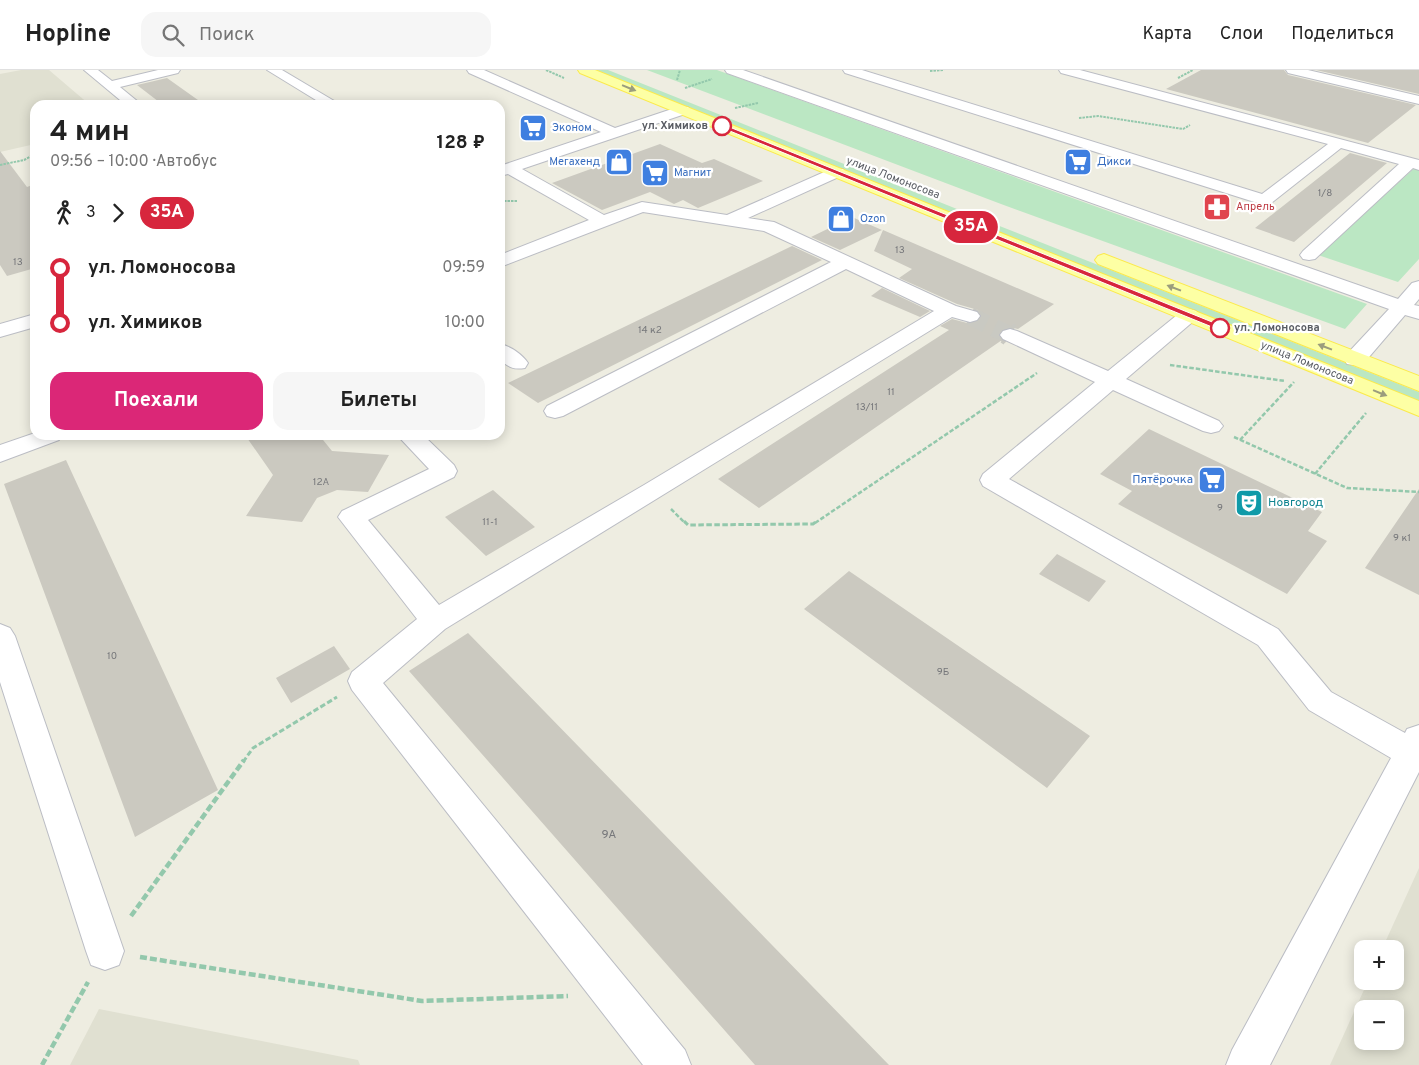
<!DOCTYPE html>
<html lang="ru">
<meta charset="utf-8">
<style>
:root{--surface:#fff;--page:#f6f6f6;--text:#222;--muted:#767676;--line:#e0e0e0;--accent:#db2777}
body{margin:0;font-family:Overpass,sans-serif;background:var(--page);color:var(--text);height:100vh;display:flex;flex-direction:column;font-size:19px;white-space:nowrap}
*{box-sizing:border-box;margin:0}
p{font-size:16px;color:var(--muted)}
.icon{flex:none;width:28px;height:28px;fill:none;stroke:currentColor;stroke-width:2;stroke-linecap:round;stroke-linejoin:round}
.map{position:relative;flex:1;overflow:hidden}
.side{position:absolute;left:30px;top:30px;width:475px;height:340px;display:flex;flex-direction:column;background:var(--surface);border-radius:15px;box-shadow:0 2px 12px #0003}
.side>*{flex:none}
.badge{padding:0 10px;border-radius:16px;font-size:18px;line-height:32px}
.controls{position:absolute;left:1354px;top:870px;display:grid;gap:10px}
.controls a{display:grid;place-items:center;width:50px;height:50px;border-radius:10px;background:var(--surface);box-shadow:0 2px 12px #0003;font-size:25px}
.map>.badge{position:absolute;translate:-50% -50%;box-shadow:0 0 0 2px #fff}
.legs{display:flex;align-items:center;gap:8px;height:55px;padding:0 20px;font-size:16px}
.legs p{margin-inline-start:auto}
.overview{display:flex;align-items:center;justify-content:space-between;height:85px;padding:0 20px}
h1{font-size:28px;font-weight:700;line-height:38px}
.button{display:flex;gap:10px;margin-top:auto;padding:10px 20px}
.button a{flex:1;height:58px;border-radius:15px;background:var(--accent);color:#fff;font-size:20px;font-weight:700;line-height:58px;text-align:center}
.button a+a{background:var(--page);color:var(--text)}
ul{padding:0 20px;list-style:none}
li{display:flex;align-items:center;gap:18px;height:55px;font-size:19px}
li i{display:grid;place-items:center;width:8px;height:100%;margin:0 6px;background:currentColor}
li i::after{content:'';width:12px;height:12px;margin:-6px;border:4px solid;border-radius:50%;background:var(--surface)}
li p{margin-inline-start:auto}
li:first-child i{background:linear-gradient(#0000 50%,currentColor 0)}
li:last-child i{background:linear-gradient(currentColor 50%,#0000 0)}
header{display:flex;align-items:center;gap:30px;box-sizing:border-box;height:70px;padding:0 25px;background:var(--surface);border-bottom:1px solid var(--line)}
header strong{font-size:24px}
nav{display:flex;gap:28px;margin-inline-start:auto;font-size:18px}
.search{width:350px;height:45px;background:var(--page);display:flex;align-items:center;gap:12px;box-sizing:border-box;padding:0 18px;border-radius:15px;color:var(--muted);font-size:19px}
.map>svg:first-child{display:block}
.education{fill:#e0e0d1;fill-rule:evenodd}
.green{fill:#bbe7c3}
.building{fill:#cbc9c0}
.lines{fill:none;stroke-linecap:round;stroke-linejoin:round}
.minor-tunnel-far1{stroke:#c9c9c2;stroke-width:18;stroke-dasharray:18 9;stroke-linecap:butt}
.minor-tunnel{stroke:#c9c9c2;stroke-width:23;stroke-dasharray:23 12;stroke-linecap:butt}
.minor-casing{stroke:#bbbdc4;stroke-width:2}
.major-casing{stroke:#fbea4c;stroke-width:2}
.path-far3{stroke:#93c8ac;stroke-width:2;stroke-dasharray:2.5 1;stroke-linecap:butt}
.path-far2{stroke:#93c8ac;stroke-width:2.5;stroke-dasharray:4.5 2;stroke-linecap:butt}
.path-far1{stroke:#93c8ac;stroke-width:3;stroke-dasharray:5.5 2.5;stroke-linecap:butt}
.path{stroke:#93c8ac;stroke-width:4.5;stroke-dasharray:7 3;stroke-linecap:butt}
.minor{fill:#fff;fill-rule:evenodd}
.major{fill:#fdffa4;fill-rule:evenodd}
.oneway{fill:#9b9d7d}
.line-1{fill:#d7263d;stroke:#fff}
.stop-1-dot{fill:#fff;stroke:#d7263d;stroke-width:2.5}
.labels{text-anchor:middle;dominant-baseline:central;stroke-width:4.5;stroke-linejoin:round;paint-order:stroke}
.number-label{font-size:10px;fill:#76777a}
.far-stop-label{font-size:11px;font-weight:bold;fill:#595c63;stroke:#fff;text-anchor:end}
.far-shop-label{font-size:11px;fill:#366cbe;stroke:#fff;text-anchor:start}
.far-street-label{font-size:11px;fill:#595c63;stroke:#fff}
.far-health-label{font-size:11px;fill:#be3a42;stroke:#fff;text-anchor:start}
.shop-label{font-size:12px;fill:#366cbe;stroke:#fff;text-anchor:end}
.culture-label{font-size:12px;fill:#0d838f;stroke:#fff;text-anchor:start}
.near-number-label{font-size:12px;fill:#76777a}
</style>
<header>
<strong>Hopline</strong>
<div class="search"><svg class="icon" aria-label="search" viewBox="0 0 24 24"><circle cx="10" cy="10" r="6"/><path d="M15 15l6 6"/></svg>Поиск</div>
<nav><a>Карта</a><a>Слои</a><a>Поделиться</a></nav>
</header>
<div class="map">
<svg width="1419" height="995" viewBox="0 0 1419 995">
<rect width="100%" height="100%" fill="#eeede1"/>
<!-- education -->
<path class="education" d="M 21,0 L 49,0 L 90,35 L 35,35 L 35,74 L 0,82 L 0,4 Z
M 1419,798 L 1419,995 L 1330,995 L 1368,911 L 1395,911 L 1395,879 L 1382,879 ZM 1362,939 L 1395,939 L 1395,971 L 1362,971 Z
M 99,939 L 358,990 L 360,995 L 70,995 Z"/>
<!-- green -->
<path class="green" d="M 596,0 L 608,0 L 957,139 L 950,142 Z
M 647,0 L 717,0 L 1367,234 L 1345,259 L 1001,134 Z
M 1419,94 L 1419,189 L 1398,212 L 1318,185 Z
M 997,155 L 1419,322 L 1419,331 L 990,159 Z"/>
<!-- building -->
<path class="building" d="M 1201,0 L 1284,0 L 1288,5 L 1416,35 L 1368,73 L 1166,19 Z
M 1316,0 L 1419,0 L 1419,24 Z
M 167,8 L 205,35 L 163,35 L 137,15 Z
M 660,74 L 702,93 L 714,89 L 763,111 L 698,138 L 683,130 L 674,134 L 650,122 L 602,140 L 552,113 Z
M 0,81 L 27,117 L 35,114 L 35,198 L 7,206 L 0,195 Z
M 1350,83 L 1387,93 L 1294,172 L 1255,158 Z
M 852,147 L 882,160 L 840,180 L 811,167 Z
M 883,160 L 1054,234 L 1018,259 L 1009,257 L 1002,260 L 998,265 L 1002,270 L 759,438 L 718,409 L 949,260 L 940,256 L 952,249 L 971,254 L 978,252 L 982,247 L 978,240 L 957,234 L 899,208 L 912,199 L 874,181 Z
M 792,176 L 822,190 L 538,333 L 508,313 Z
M 882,218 L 930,241 L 920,247 L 871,226 Z
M 1149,359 L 1322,442 L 1308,461 L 1327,471 L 1287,524 L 1118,434 L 1132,421 L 1100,404 Z
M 245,365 L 319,365 L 332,381 L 389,385 L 368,422 L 337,420 L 317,428 L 302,452 L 246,446 L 273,405 Z
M 66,390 L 218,720 L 135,767 L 4,414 Z
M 1419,419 L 1419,525 L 1365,498 Z
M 493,420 L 535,457 L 486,486 L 445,447 Z
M 1057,484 L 1106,511 L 1089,532 L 1039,504 Z
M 849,501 L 1090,666 L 1047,718 L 804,539 Z
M 468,563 L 889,995 L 755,995 L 409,601 Z
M 334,576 L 350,599 L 291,633 L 276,608 Z"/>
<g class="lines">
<!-- minor-tunnel-far1 -->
<path class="minor-tunnel-far1" d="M 970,246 L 1009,265"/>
<!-- minor-tunnel -->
<path class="minor-tunnel" d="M 1007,263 L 1010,265"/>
<!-- minor casing -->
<g class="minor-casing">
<path id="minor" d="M 84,0 L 98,0 L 112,11 L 158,0 L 180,0 L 178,3 L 120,17 L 142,35 L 126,35 Z
M 267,0 L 282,0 L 341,35 L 324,35 Z
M 467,0 L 484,0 L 615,58 L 678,37 L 688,37 L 690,40 L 688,43 L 522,99 L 604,145 L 642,132 L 727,145 L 831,99 L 843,99 L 845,102 L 843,105 L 748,148 L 774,152 L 956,236 L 977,242 L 980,246 L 977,250 L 970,252 L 952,247 L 445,559 L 383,613 L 685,980 L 691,995 L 643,995 L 352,620 L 348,611 L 352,602 L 417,549 L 338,447 L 342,441 L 429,399 L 397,365 L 423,365 L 454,395 L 457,401 L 454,407 L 368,450 L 439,535 L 644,415 L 934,241 L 846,199 L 563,346 L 555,348 L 547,346 L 544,341 L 547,336 L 831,192 L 764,161 L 643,142 L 500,197 L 500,185 L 589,150 L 508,104 L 500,106 L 500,96 L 601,62 L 469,3 Z
M 725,0 L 743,0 L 1398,229 L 1412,213 L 1419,211 L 1419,229 L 1414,235 L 1419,236 L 1419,249 L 1405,245 L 1363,294 L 1355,295 L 1347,294 L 1344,289 L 1347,284 L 1389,239 L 727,3 Z
M 843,0 L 862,0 L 1262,124 L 1328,74 L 1061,3 L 1059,0 L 1080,0 L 1415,89 L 1419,90 L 1419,100 L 1413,98 L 1315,189 L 1309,190 L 1303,189 L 1300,185 L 1303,181 L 1399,94 L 1341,78 L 1270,134 L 1264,135 L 845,3 Z
M 1286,0 L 1308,0 L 1419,26 L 1419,34 L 1288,3 Z
M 1189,239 L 1196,241 L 1199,245 L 1196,249 L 1126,309 L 1219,351 L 1223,356 L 1219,361 L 1211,363 L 1203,361 L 1113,320 L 1009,409 L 1278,559 L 1331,622 L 1405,663 L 1407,659 L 1419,655 L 1419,702 L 1270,995 L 1226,995 L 1232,980 L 1391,688 L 1309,640 L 1258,575 L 983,416 L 980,410 L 983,404 L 1095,312 L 1003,269 L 1000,265 L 1003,261 L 1010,259 L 1017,261 L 1108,301 L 1182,241 Z
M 35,244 L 35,257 L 0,267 L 0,254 Z
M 500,274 C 510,276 522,284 528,293 L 525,298 C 513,300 509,297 500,290 Z
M 35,363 L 35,365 L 63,365 L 59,370 L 0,392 L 0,375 Z
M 0,554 L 10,558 L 15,566 L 124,881 L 119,895 L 105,900 L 91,895 L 86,881 L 0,612 Z"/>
</g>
<!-- major casing -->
<g class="major-casing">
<path id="major" d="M 578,0 L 595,0 L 1419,331 L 1419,346 L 580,3 Z
M 1104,184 L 1419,306 L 1419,321 L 1098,194 L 1095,190 L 1098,186 Z"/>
</g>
<!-- path-far3 -->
<path class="path-far3" d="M 546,0 L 564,8
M 930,1 L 944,0
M 1178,8 L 1193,0
M 677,10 L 680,0
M 685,18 L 712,9
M 735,38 L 758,33
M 1079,48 L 1098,46 L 1183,59 L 1190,55
M 0,95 L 24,90 L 35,84
M 504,131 L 518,131"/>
<!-- path-far2 -->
<path class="path-far2" d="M 1170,295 L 1285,311
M 1234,367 L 1347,418 L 1419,422
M 1240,370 L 1294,312
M 1315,404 L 1366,343
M 671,439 L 685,453
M 815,453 L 1037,303"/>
<!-- path-far1 -->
<path class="path-far1" d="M 684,451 L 688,455 L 813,454 L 817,451
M 243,692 L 253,678 L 337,627"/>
<!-- path -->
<path class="path" d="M 131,846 L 244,690
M 140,887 L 422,931 L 568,926
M 42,995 L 88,912"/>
<!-- minor -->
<use href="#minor" class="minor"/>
<!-- major -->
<use href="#major" class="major"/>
</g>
<!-- one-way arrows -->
<defs><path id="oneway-solid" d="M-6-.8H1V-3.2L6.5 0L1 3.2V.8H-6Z" transform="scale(1.25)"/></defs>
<g class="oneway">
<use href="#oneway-solid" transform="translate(629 18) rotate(22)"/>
<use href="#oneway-solid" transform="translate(1174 218) rotate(-159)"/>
<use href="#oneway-solid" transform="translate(1325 277) rotate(-159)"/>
<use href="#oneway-solid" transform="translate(1380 323) rotate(22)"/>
</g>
<!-- line-1 -->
<path class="line-1" d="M 722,54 L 1222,256 L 1223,258 L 1217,259 L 720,57 Z"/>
<!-- icons -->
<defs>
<g id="supermarket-square" transform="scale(1.4375)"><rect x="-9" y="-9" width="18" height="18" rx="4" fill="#3f7fe0" stroke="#fff"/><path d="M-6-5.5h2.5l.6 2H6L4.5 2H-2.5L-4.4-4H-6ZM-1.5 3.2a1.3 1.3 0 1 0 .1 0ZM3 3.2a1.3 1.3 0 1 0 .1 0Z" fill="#fff"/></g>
<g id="shop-square" transform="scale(1.4375)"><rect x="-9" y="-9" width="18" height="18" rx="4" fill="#3f7fe0" stroke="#fff"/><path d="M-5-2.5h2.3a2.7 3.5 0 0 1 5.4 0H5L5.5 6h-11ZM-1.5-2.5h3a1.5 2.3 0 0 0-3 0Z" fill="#fff"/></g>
<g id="pharmacy-square" transform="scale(1.4375)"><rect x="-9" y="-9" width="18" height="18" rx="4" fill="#e0444e" stroke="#fff"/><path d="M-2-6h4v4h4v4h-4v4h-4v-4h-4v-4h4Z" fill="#fff"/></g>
<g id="theatre-square" transform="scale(1.4375)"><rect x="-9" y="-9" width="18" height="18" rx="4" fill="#0f9aa8" stroke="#fff"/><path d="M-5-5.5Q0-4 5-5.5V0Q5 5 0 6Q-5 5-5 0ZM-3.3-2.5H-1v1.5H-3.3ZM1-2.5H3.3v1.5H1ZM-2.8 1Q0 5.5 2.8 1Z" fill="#fff"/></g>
</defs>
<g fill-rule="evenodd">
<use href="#supermarket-square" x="533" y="58"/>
<use href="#shop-square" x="619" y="92"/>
<use href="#supermarket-square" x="1078" y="92"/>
<use href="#supermarket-square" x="655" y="103"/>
<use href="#pharmacy-square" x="1217" y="137"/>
<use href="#shop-square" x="841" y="149"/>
<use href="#supermarket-square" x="1212" y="410"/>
<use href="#theatre-square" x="1249" y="433"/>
</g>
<!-- markers -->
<g class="stop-1-dot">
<circle cx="722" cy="56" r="9"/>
<circle cx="1220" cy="258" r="9"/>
</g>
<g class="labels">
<!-- number labels -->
<g class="number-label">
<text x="1325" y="123">1/8</text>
<text x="900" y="180">13</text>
<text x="18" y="192">13</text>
<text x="650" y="260">14 к2</text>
<text x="891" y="322">11</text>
<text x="867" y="337">13/11</text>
<text x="321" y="412">12А</text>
<text x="1220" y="438">9</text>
<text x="490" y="452">11-1</text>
<text x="1402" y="468">9 к1</text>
<text x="112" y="586">10</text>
<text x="943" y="602">9Б</text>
</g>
<!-- far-stop labels -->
<g class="far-stop-label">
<text x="708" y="56">ул. Химиков</text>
<text x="1234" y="258" text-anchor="start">ул. Ломоносова</text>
</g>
<!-- far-shop labels -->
<g class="far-shop-label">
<text x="552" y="58">Эконом</text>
<text x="600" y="92" text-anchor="end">Мегахенд</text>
<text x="1097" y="92">Дикси</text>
<text x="674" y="103">Магнит</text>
<text x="860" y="149">Ozon</text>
</g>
<!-- far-street labels -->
<g class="far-street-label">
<text transform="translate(893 108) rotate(21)">улица Ломоносова</text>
<text transform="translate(1307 293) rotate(22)">улица Ломоносова</text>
</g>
<!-- far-health labels -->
<g class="far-health-label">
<text x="1236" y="137">Апрель</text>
</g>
<!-- shop labels -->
<g class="shop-label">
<text x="1193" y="410">Пятёрочка</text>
</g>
<!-- culture labels -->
<g class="culture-label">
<text x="1268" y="433">Новгород</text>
</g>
<!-- near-number labels -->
<g class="near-number-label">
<text x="609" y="765">9А</text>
</g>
</g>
</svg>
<div class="controls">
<a>+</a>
<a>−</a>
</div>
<b class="badge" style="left:971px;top:157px;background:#d7263d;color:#fff">35А</b>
<section class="side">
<div class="overview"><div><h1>4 мин</h1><p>09:56 – 10:00 · Автобус</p></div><b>128 ₽</b></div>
<div class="legs"><svg class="icon" aria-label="walk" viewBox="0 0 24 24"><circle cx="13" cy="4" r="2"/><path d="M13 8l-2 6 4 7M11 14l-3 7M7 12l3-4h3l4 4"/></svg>3<svg class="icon" aria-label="forward" viewBox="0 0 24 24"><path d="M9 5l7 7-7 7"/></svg><b class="badge" style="background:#d7263d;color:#fff">35А</b></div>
<ul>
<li><i style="color:#d7263d"></i><b>ул. Ломоносова</b><p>09:59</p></li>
<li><i style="color:#d7263d"></i><b>ул. Химиков</b><p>10:00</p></li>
</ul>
<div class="button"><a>Поехали</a><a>Билеты</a></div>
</section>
</div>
